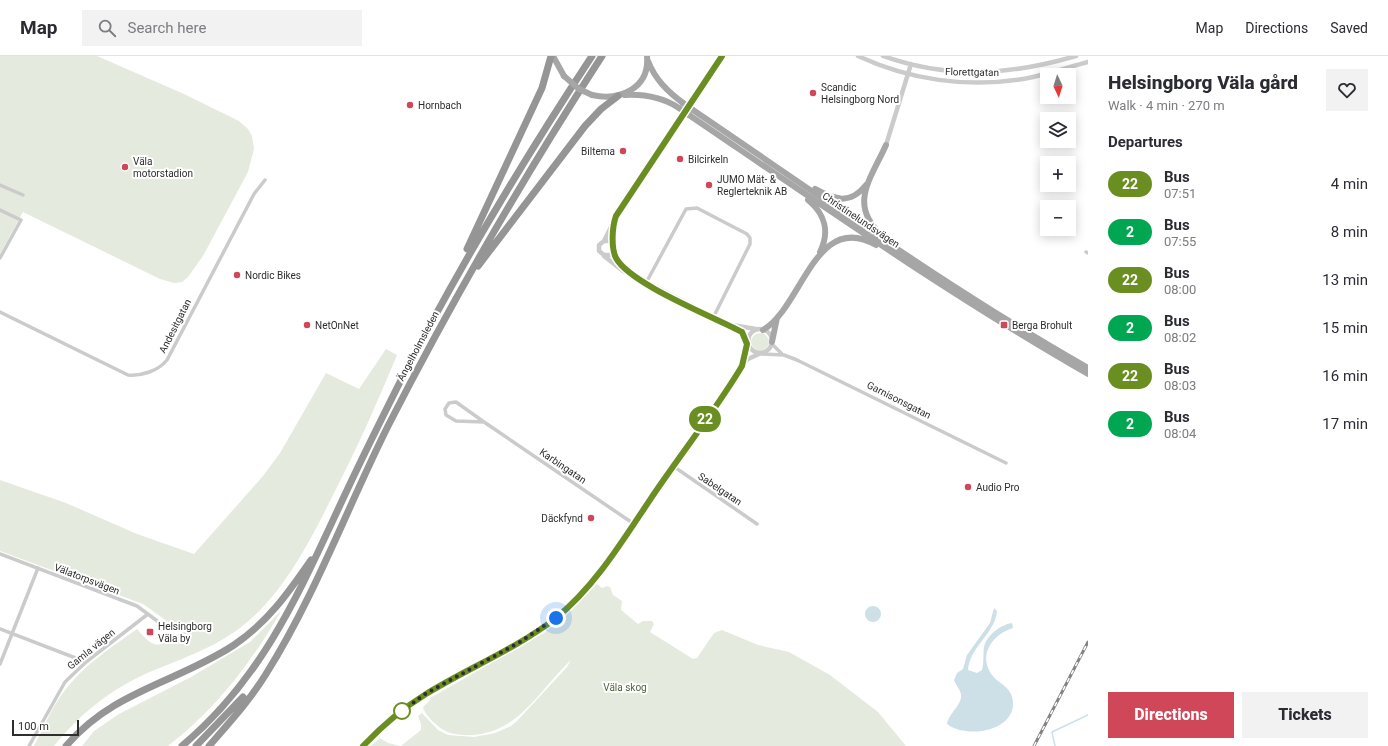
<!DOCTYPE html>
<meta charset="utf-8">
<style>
:root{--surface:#fff;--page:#f2f2f3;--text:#2b2b33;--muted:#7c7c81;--line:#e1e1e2;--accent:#cf4759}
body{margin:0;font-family:Roboto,sans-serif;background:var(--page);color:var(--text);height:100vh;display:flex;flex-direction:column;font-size:15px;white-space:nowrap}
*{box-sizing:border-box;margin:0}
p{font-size:13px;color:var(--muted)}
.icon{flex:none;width:22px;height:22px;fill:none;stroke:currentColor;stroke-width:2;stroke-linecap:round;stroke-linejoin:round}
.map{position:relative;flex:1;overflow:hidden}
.sheet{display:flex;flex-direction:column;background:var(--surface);width:300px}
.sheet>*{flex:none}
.badge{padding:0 8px;border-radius:13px;font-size:14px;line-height:26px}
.needle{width:26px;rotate:176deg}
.tools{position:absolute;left:1040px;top:12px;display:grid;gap:8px}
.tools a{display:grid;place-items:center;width:36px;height:36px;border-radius:0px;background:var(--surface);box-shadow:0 2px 10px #0003;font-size:20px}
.scale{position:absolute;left:12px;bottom:10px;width:67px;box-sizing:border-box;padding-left:4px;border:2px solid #2e2e2e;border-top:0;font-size:11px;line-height:14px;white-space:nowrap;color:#2e2e2e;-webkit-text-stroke:3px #fff;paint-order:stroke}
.you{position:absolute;width:20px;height:20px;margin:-10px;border:3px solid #fff;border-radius:50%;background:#1a73e8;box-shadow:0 0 0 6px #1a73e833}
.map>.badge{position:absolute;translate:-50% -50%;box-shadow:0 0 0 2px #fff}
h2{padding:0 20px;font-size:15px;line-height:36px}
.round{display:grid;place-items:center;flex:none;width:42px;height:42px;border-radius:0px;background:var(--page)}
.head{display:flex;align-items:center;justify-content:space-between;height:68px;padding:0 20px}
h1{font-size:19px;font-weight:800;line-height:30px}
.button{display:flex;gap:8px;margin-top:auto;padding:8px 20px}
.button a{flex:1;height:46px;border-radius:0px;background:var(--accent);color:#fff;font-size:16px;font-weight:800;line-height:46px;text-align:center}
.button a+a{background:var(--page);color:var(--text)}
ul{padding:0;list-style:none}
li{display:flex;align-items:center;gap:12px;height:48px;padding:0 20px}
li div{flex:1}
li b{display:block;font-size:15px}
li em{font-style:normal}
li .badge{min-width:44px;font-weight:700;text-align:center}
header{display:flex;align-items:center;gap:24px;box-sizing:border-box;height:56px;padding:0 20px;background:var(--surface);border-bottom:1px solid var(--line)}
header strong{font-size:19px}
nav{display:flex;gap:22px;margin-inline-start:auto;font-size:14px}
.search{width:280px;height:36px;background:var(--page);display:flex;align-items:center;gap:10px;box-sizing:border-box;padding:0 14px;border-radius:0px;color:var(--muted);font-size:15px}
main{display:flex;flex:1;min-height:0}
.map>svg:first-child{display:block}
.green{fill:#e5eade}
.water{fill:#cddfe7}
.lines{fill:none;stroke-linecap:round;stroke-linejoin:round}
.stream{stroke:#cddfe7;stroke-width:1.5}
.minor{stroke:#cbcbcb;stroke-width:3.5}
.tertiary{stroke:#cbcbcb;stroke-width:4.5}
.primary{stroke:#a6a6a6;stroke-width:6}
.motorway{stroke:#959595;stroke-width:7}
.rail-casing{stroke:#838383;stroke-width:3}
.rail{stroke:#fff;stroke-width:1.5;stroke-dasharray:4.5;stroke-linecap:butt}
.primary-bridge{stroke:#a6a6a6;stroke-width:6}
.line-casing{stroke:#fff;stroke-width:9}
.line{stroke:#6b8e23;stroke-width:6}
.walk{stroke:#2e2e2e;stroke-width:4;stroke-dasharray:0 7.2}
.poi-dot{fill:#cf4759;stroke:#fff;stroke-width:1.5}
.stop-dot{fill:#fff;stroke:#6b8e23;stroke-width:2}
.labels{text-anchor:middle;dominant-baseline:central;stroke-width:4;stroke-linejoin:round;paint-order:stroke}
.street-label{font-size:10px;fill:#2e2e2e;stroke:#fff}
.poi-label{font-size:10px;fill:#2e2e2e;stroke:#fff;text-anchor:start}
.park-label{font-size:10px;fill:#546541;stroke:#fff}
</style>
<header>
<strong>Map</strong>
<div class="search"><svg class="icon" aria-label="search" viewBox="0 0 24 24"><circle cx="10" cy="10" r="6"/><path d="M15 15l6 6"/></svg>Search here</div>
<nav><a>Map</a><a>Directions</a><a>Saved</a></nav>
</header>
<main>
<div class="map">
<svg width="1088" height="690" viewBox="0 0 1088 690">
<rect width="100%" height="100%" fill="#fff"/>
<!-- green -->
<path class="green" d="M 0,0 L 97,0 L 184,38 L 239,65 L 248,73 L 252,80 L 254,93 L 248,116 L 203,200 L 188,221 L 182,226 L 174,227 L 160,223 L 23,156 L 0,198 Z
M751 286a9 9 0 1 1 18 0a9 9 0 1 1-18 0Z
M 386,293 L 397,299 C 378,345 359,388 336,433 C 309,487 279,550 225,582 C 199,598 170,607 143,619 C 107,636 78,660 54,690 L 34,690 C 44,671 52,650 66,633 C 85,608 112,591 137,573 C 157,596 158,591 182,576 L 143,548 L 0,495 L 0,424 L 66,447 L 137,478 L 194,498 L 263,420 L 280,397 L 326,317 L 359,333 Z
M 597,528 L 602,532 L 607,530 L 610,531 L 613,539 L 622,545 L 621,554 L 638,568 L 643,565 L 652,565 L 654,568 L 650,576 L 693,603 L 697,602 L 714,577 L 722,574 L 758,589 L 789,596 L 830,619 L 878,656 L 906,690 L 371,690 L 380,682 L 388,687 L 401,690 L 421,674 L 421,668 L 418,660 L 422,657 L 438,674 L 448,679 L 474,681 L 495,677 L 511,670 L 517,665 L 567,611 L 571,604 C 539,634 520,676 472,679 C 461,679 451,679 442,673 C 436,669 424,658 423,651 L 430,644 L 430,642 L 544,577 L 568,558 Z
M 281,555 C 252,606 215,654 168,690 L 82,690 L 94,675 L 119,658 L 191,621 L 250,586 Z"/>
<!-- water -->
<path class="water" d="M865 558a8 8 0 1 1 16 0a8 8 0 1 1-16 0Z
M 994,552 L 997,555 C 995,578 970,590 968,614 L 977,617 L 982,614 C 984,607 983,599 984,591 C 987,579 1000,569 1012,567 L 1013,572 C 994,578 979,596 990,616 C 998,630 1014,629 1013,650 C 1010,677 964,682 947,668 C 949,657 962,649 961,639 C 961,635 956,629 954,624 L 957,617 L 963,613 L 967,599 L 990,567 Z"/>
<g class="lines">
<!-- stream -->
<path class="stream" d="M 1055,690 L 1052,676 L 1088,659"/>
<!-- minor -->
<path class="minor" d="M 0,129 L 23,139
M 0,154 L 21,164 L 0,202
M 1086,196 L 1088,197
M 646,227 L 686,153 L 697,152 L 747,178 L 750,182 L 750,188 L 713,262
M 0,256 L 128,319 C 142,320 158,315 167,304 L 254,138 L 265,124
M 772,288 L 783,299
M 761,298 L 784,299 L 797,304 L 1006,407
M 484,366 L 456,346 L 449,347 L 445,353 L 446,359 L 456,365 L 484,366 L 634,468
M 673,410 L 757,468
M 0,498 L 137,550 L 164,570
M 0,573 L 86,606
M 0,608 L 38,512
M 29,690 L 65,626 L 86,606 L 148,558"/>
<!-- tertiary -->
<path class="tertiary" d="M 858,0 C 909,24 967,32 1023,23 C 1045,19 1066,12 1088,6
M 883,0 C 950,24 1010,19 1076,0
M 886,89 L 911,8
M 604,185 L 619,155 L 722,0
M 614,189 L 615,164
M 614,195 L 610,199 L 604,199 L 599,195 L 599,189 L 604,185 L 610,185 L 614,189 C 616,205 621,209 633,219 L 742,276 L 747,285
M 604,200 L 623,215 L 629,218
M 732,269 L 756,273
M748 285a12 12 0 1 1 24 0a12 12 0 1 1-24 0Z
M 742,308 L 747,288
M 363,690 C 382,670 403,652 426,638 C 469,612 517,593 556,561 C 594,531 620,488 647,449 C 679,401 711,353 744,307 L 748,303 L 759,298"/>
<!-- primary -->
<path class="primary" d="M 553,0 L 564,20
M 648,5 C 655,23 667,35 683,47
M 592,39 C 619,45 650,33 647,0
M 625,39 C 645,38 662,41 679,52
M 693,54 C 823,142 951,234 1088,312
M 689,59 C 820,148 950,239 1088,318
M 815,133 C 835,144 850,149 866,129
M 808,144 C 825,158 830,176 820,196
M 883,180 C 847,149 871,123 886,89
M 763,274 C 802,252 815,154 876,189
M 772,286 L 777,262"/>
<!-- motorway -->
<path class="motorway" d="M 467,193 L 542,32 L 551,0
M 478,210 L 585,70 L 601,53 L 618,40
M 66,690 C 114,634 176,627 234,589 C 268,566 288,537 311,504
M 182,690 C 267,619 303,527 349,430 C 365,396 382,362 399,328 C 457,215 522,106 592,0
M 196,690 L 243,641
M 209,690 C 229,667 250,644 266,618 C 315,540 347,452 388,370 C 453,243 524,120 602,0"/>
<!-- rail casing -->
<g class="rail-casing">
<path id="rail" d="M 1034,690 L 1088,586"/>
</g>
<!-- rail -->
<use href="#rail" class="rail"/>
<!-- primary-bridge -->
<path class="primary-bridge" d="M 564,20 L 579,33 L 592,39
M 683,47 L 693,54
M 679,52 L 689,59"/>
</g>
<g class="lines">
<!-- line casing -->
<g class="line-casing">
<path id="line" d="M 363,690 C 382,670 403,652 426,638 C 468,612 516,593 556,562 C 599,527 627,477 658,432 C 686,391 717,352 742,310 L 747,288 L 742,276 C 714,261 630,228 616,202 C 611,192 612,171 616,160 L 722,0"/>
</g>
<!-- line -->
<use href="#line" class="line"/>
<!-- walk -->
<path class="walk" d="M 402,655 L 425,638 L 520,586 L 556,562"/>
</g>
<!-- markers -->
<g class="poi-dot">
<circle cx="813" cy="37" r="4"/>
<circle cx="410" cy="49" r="4"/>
<circle cx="623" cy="95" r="4"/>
<circle cx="680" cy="103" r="4"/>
<circle cx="125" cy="111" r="4"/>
<circle cx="709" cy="129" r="4"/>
<circle cx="237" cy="219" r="4"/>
<circle cx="307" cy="269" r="4"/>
<rect x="1000" y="265" width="8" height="8" rx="2"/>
<circle cx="968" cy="431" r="4"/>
<circle cx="591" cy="462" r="4"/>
<rect x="146" y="572" width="8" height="8" rx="2"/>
</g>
<circle class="stop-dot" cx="402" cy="655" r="8"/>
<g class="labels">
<!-- street labels -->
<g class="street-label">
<text transform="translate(972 16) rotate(1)">Florettgatan</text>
<text transform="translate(861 164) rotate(34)">Christinelundsvägen</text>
<text transform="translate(175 270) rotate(-63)">Andesitgatan</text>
<text transform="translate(418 290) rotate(-62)">Ängelholmsleden</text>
<text transform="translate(899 344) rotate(27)">Garnisonsgatan</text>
<text transform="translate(563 410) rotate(34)">Karbingatan</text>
<text transform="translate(720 433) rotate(34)">Sabelgatan</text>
<text transform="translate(87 523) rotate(21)">Välatorpsvägen</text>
<text transform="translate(91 593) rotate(-39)">Gamla vägen</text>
</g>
<!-- poi labels -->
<g class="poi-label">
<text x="821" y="31">Scandic<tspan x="821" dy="12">Helsingborg Nord</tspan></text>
<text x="418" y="49">Hornbach</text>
<text x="615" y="95" text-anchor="end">Biltema</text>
<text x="688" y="103">Bilcirkeln</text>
<text x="133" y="105">Väla<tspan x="133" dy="12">motorstadion</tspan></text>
<text x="717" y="123">JUMO Mät- &amp;<tspan x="717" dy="12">Reglerteknik AB</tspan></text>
<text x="245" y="219">Nordic Bikes</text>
<text x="315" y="269">NetOnNet</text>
<text x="1012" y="269">Berga Brohult</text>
<text x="976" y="431">Audio Pro</text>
<text x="583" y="462" text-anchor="end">Däckfynd</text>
<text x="158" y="570">Helsingborg<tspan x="158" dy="12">Väla by</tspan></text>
</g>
<!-- park labels -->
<g class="park-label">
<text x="625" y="631">Väla skog</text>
</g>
</g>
</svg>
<div class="tools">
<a><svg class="needle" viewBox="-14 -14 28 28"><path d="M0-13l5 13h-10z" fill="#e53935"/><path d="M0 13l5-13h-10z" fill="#7c7c81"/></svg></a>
<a><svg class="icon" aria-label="layers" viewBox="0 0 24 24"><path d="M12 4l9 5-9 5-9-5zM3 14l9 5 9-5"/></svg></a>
<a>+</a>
<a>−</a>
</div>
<div class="scale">100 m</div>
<div class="you" style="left:556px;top:562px"></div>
<b class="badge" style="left:705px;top:363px;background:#6b8e23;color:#fff">22</b>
</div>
<section class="sheet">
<div class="head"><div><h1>Helsingborg Väla gård</h1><p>Walk · 4 min · 270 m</p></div><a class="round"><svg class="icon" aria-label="heart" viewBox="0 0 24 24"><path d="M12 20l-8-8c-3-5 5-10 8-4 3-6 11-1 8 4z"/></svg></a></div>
<h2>Departures</h2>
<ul>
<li><span class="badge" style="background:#6b8e23;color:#fff">22</span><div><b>Bus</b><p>07:51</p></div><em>4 min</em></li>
<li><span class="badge" style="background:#00a651;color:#fff">2</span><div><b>Bus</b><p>07:55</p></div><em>8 min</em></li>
<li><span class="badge" style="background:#6b8e23;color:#fff">22</span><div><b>Bus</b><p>08:00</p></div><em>13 min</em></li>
<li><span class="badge" style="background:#00a651;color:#fff">2</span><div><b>Bus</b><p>08:02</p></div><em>15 min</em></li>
<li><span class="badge" style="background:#6b8e23;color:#fff">22</span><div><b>Bus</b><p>08:03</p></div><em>16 min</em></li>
<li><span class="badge" style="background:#00a651;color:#fff">2</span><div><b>Bus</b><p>08:04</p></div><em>17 min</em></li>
</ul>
<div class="button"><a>Directions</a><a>Tickets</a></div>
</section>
</main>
